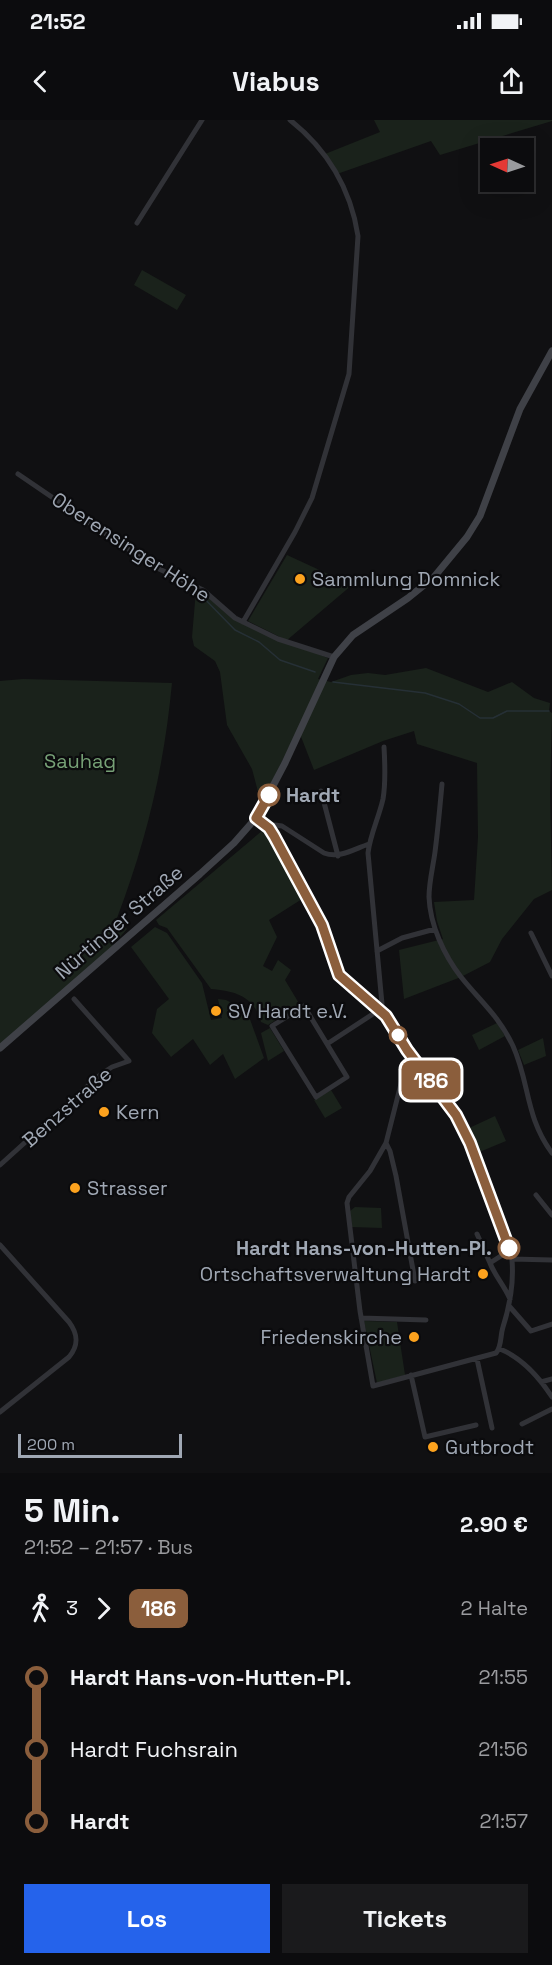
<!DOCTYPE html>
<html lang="de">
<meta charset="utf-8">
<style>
:root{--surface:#0c0c0e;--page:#1a1a1c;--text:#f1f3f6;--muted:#9a9b9e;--line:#2c2c2e;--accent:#2563eb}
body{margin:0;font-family:"Space Grotesk",sans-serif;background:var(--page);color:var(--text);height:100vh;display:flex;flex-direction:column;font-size:22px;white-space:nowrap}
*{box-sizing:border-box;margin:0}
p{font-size:20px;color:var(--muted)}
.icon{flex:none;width:33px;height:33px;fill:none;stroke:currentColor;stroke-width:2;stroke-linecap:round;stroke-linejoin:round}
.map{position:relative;height:1353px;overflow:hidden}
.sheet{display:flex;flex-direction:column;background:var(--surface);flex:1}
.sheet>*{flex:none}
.badge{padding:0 12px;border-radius:9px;font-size:21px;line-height:39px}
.needle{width:39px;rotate:273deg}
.controls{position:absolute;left:480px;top:18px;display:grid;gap:12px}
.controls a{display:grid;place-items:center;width:54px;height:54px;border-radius:0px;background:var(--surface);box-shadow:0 6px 24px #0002,0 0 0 2px var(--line);font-size:30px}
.scale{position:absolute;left:18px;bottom:15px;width:164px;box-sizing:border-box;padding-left:6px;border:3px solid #a0a8b4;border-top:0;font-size:16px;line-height:21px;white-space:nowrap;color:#a0a8b4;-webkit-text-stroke:4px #0b0b0d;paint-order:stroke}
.map>.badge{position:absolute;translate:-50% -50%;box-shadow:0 0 0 3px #fff}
.legs{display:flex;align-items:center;gap:9px;height:66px;padding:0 24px;font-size:20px}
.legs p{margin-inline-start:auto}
.headline{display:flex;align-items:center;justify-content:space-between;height:102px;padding:0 24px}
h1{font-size:33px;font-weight:800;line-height:45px}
.button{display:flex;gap:12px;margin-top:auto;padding:12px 24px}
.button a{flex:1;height:69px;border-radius:0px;background:var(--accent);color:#fff;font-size:24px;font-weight:800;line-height:69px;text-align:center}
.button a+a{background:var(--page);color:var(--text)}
ul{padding:0 24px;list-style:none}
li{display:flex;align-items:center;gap:21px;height:72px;font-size:22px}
li i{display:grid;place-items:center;width:9px;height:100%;margin:0 8px;background:currentColor}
li i::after{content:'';width:15px;height:15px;margin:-8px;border:4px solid;border-radius:50%;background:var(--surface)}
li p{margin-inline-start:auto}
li:first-child i{background:linear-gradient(#0000 50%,currentColor 0)}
li:last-child i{background:linear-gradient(currentColor 50%,#0000 0)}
.status{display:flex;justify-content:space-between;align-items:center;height:42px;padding:0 30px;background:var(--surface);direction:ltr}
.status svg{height:16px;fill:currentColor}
header{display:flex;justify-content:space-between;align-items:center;height:78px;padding:0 24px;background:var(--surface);font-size:27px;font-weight:800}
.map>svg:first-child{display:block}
.green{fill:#1a221b}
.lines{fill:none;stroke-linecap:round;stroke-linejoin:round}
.stream{stroke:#263036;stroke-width:1.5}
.street{stroke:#313237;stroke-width:5}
.secondary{stroke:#3f4147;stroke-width:7}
.line-1-casing{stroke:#fff;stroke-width:14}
.line-1{stroke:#8b5e3c;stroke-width:9}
.poi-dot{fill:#fca21e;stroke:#0b0b0d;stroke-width:2}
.stop-1-dot{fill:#fff;stroke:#8b5e3c;stroke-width:3}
.labels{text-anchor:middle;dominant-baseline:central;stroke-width:4.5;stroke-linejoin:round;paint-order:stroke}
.street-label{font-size:20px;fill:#a0a8b4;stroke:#0b0b0d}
.poi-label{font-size:20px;fill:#a0a8b4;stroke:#0b0b0d;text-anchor:start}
.park-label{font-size:20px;fill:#76a076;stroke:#0b0b0d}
.stop-label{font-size:20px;font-weight:bold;fill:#a0a8b4;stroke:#0b0b0d;text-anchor:start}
</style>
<div class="status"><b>21:52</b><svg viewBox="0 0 49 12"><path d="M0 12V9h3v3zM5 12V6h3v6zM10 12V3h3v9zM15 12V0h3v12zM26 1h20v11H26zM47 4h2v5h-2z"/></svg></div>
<header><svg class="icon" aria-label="back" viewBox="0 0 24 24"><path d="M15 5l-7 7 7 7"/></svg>Viabus<svg class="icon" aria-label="share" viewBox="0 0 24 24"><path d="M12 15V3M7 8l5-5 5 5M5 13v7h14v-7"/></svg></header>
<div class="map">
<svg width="552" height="1353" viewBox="0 0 552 1353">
<rect width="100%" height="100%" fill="#101012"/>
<!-- green -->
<path class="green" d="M 374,0 L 552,0 L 552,1 L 440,35 L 431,21 L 337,54 L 325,34 L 380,12 Z
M 142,150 L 186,175 L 177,190 L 134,165 Z
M 287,435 L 352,465 L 286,521 L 328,538 L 318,559 L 331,562 L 351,555 L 368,553 L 385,555 L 426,548 L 488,572 L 512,562 L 534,578 L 550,583 L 549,591 L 552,593 L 550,673 L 552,770 L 534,779 L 502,819 L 490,842 L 461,857 L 404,879 L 399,830 L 443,819 L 437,801 L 434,782 L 474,780 L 478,717 L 477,643 L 417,624 L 414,611 L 383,621 L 314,650 L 298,609 L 261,683 L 252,649 L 227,605 L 220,552 L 215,541 L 194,526 L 192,517 L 196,470 L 197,468 L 242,503 L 286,520 L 248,501 Z
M 23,559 L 172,563 C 164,647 147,719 117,798 L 127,809 L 97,843 L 0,928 L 0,561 Z
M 263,710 L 277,730 L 302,779 L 269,800 L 277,817 L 263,846 L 272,851 L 278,840 L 291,850 L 285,860 L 300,885 L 268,905 L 261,902 C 254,876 235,871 211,869 L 167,808 L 159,805 L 156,800 Z
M 155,807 L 167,813 L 202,863 L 211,900 L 222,898 L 218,879 L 226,880 L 247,891 L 264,938 L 235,959 L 223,934 L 210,945 L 193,919 L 171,937 L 152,913 L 157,889 L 169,879 L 131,827 Z
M 497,903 L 505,916 L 479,930 L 472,915 Z
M 270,908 L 284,931 L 268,941 L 261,913 Z
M 543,918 L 546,936 L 524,945 L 518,930 Z
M 331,970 L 342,988 L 325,998 L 314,980 Z
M 495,996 L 506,1021 L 477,1033 L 467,1009 Z
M 355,1087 L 381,1088 L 382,1108 L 352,1107 L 350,1091 Z
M 364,1201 L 397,1202 L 405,1255 L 377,1263 Z"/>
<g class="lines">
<!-- stream -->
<path class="stream" d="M 196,470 L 235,510 L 259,522 L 280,540 L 315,552
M 333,562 L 425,573 L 459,584 L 480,598 L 493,598 L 507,591 L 549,591"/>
<!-- street -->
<path class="street" d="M 137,103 L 202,0
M 18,354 L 153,446 L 203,470 L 235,498 L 278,519 L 334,537
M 243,502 L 295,412 L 312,378 L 349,254 L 358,116 C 351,69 327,29 290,0
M 442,664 C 440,686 438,709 435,732 C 433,747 429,762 429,777 C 430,805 444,835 461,857 C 481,882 499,896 513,926 C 530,964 525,996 552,1033
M 321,671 L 338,736
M 256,698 L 269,708 L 322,805 L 339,855 L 386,896 L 407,930 L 409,932 C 422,949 437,965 449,983 C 469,1012 479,1046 492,1079 C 499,1098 509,1119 512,1140 C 514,1164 510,1185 503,1207 C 500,1216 502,1226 496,1233 L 373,1266 L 360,1191 L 347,1083 L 349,1077 L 370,1051 L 386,1023 L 409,932
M 269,708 L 275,705 L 282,706 L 324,733 C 339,739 354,729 369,724
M 531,813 L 552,856
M 377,831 L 402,818 L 435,809
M 327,924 L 304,886 L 272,906 L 316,977 L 347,957 L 327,924 L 379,890 L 382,884 L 368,733 C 370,715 379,697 383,679 C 386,662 385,644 384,627
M 386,1023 L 390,1031 L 396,1056 L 415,1161
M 0,1045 L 101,954 L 112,947 L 129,941 L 74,879
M 536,1075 L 552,1095
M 477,1114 L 490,1143
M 0,1125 L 69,1202 C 78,1214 79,1225 69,1237 L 0,1292
M 510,1130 L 490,1143 C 495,1156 504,1165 510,1179
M 512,1139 L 552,1140
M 510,1187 L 531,1211 L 552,1204
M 361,1198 L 426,1200
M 500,1229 C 522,1238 539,1257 552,1277
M 477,1239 L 492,1308
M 411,1255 L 425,1317 L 476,1305
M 541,1262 L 552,1259
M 522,1304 L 552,1289"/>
<!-- secondary -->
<path class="secondary" d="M 0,928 L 200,754 L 234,723 L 256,698 L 285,643 L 334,537 L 353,515 L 408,478 L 434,457 L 467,417 L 480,396 L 520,289 L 552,231"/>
</g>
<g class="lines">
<!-- line-1 casing -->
<g class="line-1-casing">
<path id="line-1" d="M 269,675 L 256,698 L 269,708 L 274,716 L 322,805 L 339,855 L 386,896 L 407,930 L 456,995 L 470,1023 L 509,1128"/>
</g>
<!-- line-1 -->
<use href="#line-1" class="line-1"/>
</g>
<!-- markers -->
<g class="poi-dot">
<circle cx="300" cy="459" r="6"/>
<circle cx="216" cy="891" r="6"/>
<circle cx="104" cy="992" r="6"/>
<circle cx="75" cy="1068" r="6"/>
<circle cx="483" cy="1154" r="6"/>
<circle cx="414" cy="1217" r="6"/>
<circle cx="433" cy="1327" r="6"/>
</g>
<g class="stop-1-dot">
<circle cx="269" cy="675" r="10"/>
<circle cx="398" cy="915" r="8"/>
<circle cx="509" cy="1128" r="10"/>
</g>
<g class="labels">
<!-- street labels -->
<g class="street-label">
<text transform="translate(131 427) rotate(33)">Oberensinger Höhe</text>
<text transform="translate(119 802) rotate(-41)">Nürtinger Straße</text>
<text transform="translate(67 987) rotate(-41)">Benzstraße</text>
</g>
<!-- poi labels -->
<g class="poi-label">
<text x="312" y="459">Sammlung Domnick</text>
<text x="228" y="891">SV Hardt e.V.</text>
<text x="116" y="992">Kern</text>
<text x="87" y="1068">Strasser</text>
<text x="471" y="1154" text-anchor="end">Ortschaftsverwaltung Hardt</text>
<text x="402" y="1217" text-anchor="end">Friedenskirche</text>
<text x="445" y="1327">Gutbrodt</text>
</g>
<!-- park labels -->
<g class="park-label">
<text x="80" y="641">Sauhag</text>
</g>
<!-- stop labels -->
<g class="stop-label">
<text x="286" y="675">Hardt</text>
<text x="492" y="1128" text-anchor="end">Hardt Hans-von-Hutten-Pl.</text>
</g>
</g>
</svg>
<div class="controls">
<a><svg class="needle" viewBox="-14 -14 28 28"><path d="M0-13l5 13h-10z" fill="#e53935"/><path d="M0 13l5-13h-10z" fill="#9a9b9e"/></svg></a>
</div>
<div class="scale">200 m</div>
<b class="badge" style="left:431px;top:960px;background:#8b5e3c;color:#fff">186</b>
</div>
<section class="sheet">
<div class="headline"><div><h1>5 Min.</h1><p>21:52 – 21:57 · Bus</p></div><b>2.90 €</b></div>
<div class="legs"><svg class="icon" aria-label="walk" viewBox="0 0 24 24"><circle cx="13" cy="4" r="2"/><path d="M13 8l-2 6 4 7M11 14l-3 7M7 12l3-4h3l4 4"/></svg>3<svg class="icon" aria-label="forward" viewBox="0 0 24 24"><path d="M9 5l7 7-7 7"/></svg><b class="badge" style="background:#8b5e3c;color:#fff">186</b><p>2 Halte</p></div>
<ul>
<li><i style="color:#8b5e3c"></i><b>Hardt Hans-von-Hutten-Pl.</b><p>21:55</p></li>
<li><i style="color:#8b5e3c"></i><span>Hardt Fuchsrain</span><p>21:56</p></li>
<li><i style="color:#8b5e3c"></i><b>Hardt</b><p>21:57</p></li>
</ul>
<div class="button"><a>Los</a><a>Tickets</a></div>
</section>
